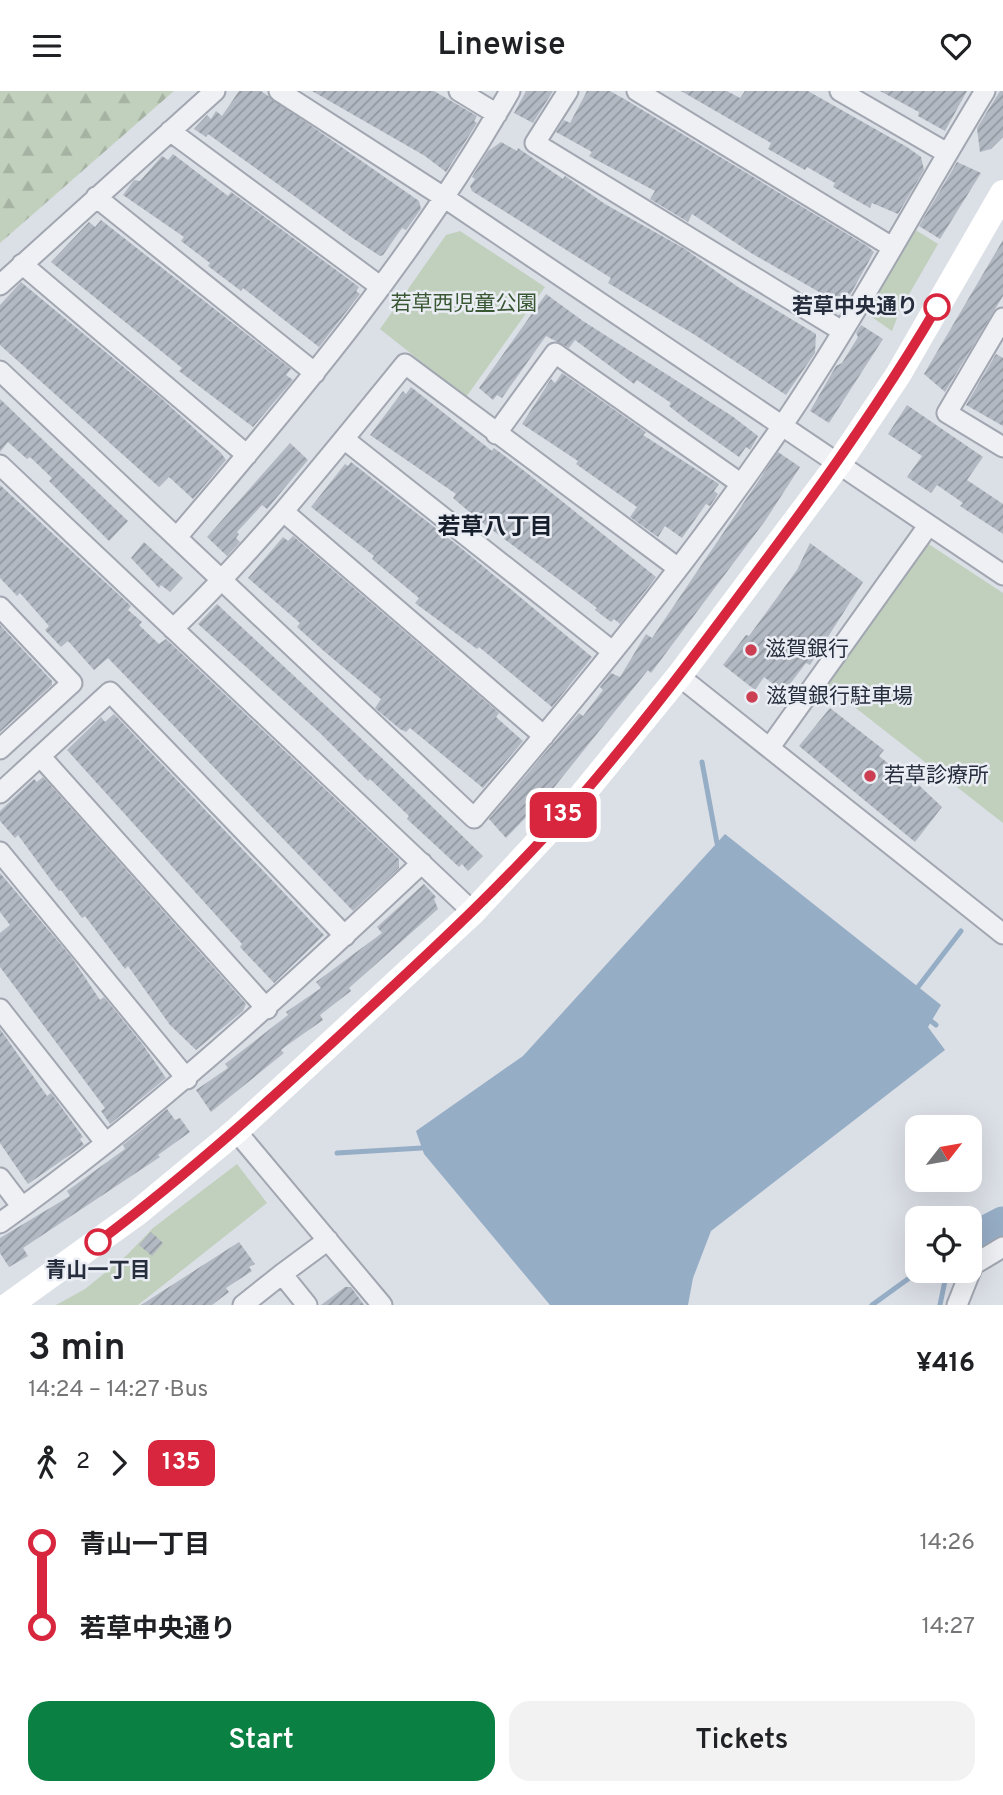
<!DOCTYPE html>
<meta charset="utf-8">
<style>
:root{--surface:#fff;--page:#f2f2f2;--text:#202124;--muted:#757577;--accent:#0b8043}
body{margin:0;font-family:Overpass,"Noto Sans JP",sans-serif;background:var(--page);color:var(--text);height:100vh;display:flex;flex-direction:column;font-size:26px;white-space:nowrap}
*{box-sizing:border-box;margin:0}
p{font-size:23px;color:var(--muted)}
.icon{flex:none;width:38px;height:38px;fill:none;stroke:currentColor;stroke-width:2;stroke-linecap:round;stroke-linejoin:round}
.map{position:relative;height:1214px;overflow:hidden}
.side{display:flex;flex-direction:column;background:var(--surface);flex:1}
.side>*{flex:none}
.badge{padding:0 14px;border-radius:10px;font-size:24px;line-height:46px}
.needle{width:46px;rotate:59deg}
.buttons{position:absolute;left:905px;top:1024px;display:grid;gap:14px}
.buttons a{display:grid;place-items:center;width:77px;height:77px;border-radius:14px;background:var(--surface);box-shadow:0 7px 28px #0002;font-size:35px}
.map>.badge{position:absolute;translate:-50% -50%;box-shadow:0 0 0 4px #fff}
.legs{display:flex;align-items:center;gap:10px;height:77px;padding:0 28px;font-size:23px}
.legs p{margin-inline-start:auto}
.overview{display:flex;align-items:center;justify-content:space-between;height:119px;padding:0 28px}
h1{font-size:38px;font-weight:600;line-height:52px}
.primary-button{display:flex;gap:14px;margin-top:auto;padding:14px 28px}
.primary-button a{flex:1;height:80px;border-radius:21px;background:var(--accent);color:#fff;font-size:28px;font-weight:600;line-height:80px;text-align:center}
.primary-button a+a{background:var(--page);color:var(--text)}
ul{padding:0 28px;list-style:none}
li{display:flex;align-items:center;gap:24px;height:84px;font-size:26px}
li i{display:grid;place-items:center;width:10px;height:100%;margin:0 9px;background:currentColor}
li i::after{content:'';width:18px;height:18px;margin:-9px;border:5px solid;border-radius:50%;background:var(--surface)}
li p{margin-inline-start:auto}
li:first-child i{background:linear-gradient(#0000 50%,currentColor 0)}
li:last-child i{background:linear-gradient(currentColor 50%,#0000 0)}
header{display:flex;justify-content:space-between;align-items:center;height:91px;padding:0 28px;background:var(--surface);font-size:32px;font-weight:600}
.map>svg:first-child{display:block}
.forest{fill:url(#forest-firs)}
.green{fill:#c1d0bd}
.water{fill:#96adc6}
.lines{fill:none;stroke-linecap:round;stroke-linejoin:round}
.stream{stroke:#96adc6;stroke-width:5}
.river{stroke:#96adc6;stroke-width:33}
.building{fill:url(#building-hatch)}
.street-casing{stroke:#a1a6b0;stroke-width:23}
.street{stroke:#eef0f4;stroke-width:19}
.secondary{stroke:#fff;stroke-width:26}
.line-1-casing{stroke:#fff;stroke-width:16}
.line-1{stroke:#d7263d;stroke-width:10}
.stop-1-dot{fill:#fff;stroke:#d7263d;stroke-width:3.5}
.poi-dot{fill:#cc3f53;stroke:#eaeef4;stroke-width:2.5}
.labels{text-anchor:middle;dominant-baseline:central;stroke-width:5;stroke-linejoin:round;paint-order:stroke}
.park-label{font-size:21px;fill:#3a5733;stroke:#eaeef4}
.stop-label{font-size:21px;font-weight:bold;fill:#262d3c;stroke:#eaeef4;text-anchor:end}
.poi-label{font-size:21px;fill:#262d3c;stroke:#eaeef4;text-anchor:start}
.neighbourhood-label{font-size:23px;font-weight:bold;fill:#181f2c;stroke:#eaeef4}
</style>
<header><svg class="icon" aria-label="menu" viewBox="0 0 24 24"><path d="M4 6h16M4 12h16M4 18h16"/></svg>Linewise<svg class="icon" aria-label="heart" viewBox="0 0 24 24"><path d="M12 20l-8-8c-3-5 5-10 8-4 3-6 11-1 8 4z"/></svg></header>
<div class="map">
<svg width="1003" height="1214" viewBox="0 0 1003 1214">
<defs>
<pattern id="forest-firs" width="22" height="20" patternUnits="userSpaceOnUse" patternTransform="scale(1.75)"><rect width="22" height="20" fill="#c1d0bd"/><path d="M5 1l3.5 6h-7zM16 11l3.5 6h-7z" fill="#a6b3a3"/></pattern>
<pattern id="building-hatch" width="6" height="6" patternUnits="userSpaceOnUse" patternTransform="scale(1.75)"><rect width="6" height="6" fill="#b3b9c2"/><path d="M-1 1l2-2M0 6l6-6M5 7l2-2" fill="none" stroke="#91979f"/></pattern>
</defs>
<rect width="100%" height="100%" fill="#dbdfe6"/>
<!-- forest -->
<path class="forest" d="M 0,0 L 174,0 L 0,152 Z"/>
<!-- green -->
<path class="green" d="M 914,138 L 938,153 L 900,219 L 892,240 L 866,222 Z
M 460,140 L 545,196 L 466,306 L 380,238 L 446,144 Z
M 927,452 L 1003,502 L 1003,732 L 825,593 Z
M 237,1073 L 267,1112 L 138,1214 L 56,1214 L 85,1198 L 127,1164 L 153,1137 Z"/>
<!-- water -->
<path class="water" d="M 725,743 L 941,914 L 928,936 L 945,959 L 711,1140 L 693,1187 L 688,1214 L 550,1214 L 424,1063 L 416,1040 L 523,965 Z"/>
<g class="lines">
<!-- stream -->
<path class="stream" d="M 702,671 L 717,752
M 918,896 L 961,840
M 931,930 L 936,934
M 337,1062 L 422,1057
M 872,1214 L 919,1180
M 940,1214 L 947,1180"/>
<!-- river -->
<path class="river" d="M 970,1149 L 1003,1132"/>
</g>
<!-- building -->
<path class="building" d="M 239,0 L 261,0 L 419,110 L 421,118 L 406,139 L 402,137 L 383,164 L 380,165 L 354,148 L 208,43 L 206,46 L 194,38 L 207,24 L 211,28 L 216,20 L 222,25 Z
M 312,0 L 434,0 L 477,25 L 474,30 L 477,32 L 446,81 L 425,65 Z
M 526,0 L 553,0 L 533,32 L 514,22 Z
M 587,0 L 610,0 L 626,9 L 867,155 L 874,161 L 850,204 L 847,201 L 840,213 L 751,162 L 692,123 L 688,131 L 650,108 L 655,100 L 589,65 L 592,61 L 556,41 L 564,29 L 570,32 Z
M 681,0 L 727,0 L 740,7 L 745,0 L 808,0 L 907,56 L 921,66 L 924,79 L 898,123 L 872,112 L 870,117 L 833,96 L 835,92 L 807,76 L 805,79 L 768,58 L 771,52 Z
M 880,0 L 967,0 L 945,40 L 918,25 L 919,21 Z
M 1000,0 L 1003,0 L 1003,46 L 991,58 L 980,61 L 977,37 Z
M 501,51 L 517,60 L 518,57 L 563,88 L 565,85 L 605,113 L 685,158 L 738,196 L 816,243 L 815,262 L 786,304 L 695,244 L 608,192 L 611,187 L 472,100 L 470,95 L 475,88 L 472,86 L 488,60 Z
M 173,63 L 228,105 L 231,101 L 359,196 L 356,200 L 360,203 L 319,256 L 243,197 L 241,200 L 208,175 L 210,172 L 181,150 L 184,146 L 123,104 L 134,89 L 140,90 L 162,65 L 168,69 Z
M 957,71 L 981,82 L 940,148 L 919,135 Z
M 101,129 L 291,278 L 286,284 L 293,289 L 253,336 L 179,280 L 182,277 L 51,171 L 89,131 L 95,136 Z
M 1003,149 L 1003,205 L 945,301 L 924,283 Z
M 21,191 L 161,307 L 221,362 L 226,369 L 193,408 L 169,386 L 159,396 L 0,254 L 0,214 Z
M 546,203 L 583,230 L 732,325 L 758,345 L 750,359 L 746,356 L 739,366 L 689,331 L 669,315 L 671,312 L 637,289 L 634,293 L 575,249 L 569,257 L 546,245 L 502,307 L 497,304 L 493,309 L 479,297 Z
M 861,234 L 883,248 L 829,332 L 810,320 L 836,275 L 842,272 L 858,246 L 856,242 Z
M 996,263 L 1003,267 L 1003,335 L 966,314 Z
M 562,282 L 646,341 L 643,344 L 719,393 L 714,400 L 718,403 L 710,415 L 706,413 L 682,447 L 665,435 L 658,446 L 655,444 L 630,426 L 637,416 L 576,373 L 578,370 L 522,333 L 551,288 L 555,292 Z
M 411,296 L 492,360 L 494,357 L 527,382 L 656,486 L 620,533 L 614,528 L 611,531 L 595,519 L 597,517 L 480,430 L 453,407 L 456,403 L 370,344 L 403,300 L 406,303 Z
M 0,308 L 128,430 L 109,450 L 49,390 L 52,387 L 30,366 L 27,368 L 8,351 L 0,361 Z
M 907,314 L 983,366 L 967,389 L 1003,413 L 1003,443 L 960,415 L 963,412 L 937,394 L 931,402 L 907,386 L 922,365 L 888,343 Z
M 290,352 L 308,369 L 267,418 L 262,414 L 237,441 L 239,443 L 236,447 L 240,451 L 227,465 L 207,446 Z
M 778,361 L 800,376 L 765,430 L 651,582 L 648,579 L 552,699 L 506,747 L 489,728 L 579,622 L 583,625 L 603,599 L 600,596 L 611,582 L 620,586 L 646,543 L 652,547 Z
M 351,371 L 461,457 L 592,566 L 552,616 L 479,556 L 477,558 L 415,512 L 419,507 L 372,468 L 374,465 L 311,416 L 345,373 L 348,375 Z
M 0,394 L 131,515 L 128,519 L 142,531 L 139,534 L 159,553 L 166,548 L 399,768 L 399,777 L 353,820 L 108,567 L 94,579 L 68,550 L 61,556 L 45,539 L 49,535 L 20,502 L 17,505 L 0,487 Z
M 293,445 L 499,622 L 496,626 L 523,650 L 483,697 L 410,637 L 406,641 L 400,638 L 382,623 L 375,617 L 381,608 L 325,561 L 297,536 L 300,532 L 248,487 L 283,446 L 288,450 Z
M 144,451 L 183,487 L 170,501 L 161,494 L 159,497 L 131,467 Z
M 810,452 L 863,491 L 810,574 L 806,572 L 784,601 L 764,586 L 755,599 L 723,574 L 746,544 L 749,545 L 797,479 Z
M 217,513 L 386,671 L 483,765 L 468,780 L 462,773 L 459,776 L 407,728 L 409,725 L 370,688 L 368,690 L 320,642 L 198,533 Z
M 0,534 L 52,590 L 52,594 L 0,641 Z
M 830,617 L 884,659 L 879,665 L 905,686 L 907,683 L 942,716 L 915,751 L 799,655 Z
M 114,623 L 324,844 L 274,892 L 240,856 L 242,853 L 67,659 L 101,626 L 105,631 Z
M 43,686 L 246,913 L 243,920 L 196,959 L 170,934 L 128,875 L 125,878 L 85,825 L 82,827 L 61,799 L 59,800 L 18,744 L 15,747 L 0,730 L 0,720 L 34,688 L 37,691 Z
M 0,782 L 72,867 L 100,909 L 104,906 L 143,954 L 166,987 L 110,1033 L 101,1020 L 105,1017 L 0,876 L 0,842 L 10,834 L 0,821 Z
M 424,793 L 436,806 L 434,808 L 438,818 L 349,897 L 351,900 L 320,924 L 323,929 L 286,955 L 281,959 L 284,962 L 211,1021 L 196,999 L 228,977 L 225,973 L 288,924 L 286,921 L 321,897 L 316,891 L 382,842 L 377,836 Z
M 0,938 L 47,1005 L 51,1002 L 83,1046 L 80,1048 L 84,1054 L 28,1093 L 0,1052 Z
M 167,1018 L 175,1029 L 180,1027 L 190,1041 L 158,1064 L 160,1066 L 23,1157 L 28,1165 L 9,1176 L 0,1162 L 0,1147 L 70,1105 L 67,1100 L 125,1058 L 123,1054 Z
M 151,1141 L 163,1152 L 152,1165 L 139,1154 Z
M 239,1151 L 255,1173 L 249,1176 L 252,1180 L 226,1197 L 229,1201 L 212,1214 L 141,1214 Z
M 345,1196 L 351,1196 L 364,1214 L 321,1214 Z"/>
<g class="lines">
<!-- street casing -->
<g class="street-casing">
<path id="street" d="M 279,0 L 445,107 L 1003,484
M 459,0 L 497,23
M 568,0 L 535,52 L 842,240
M 637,0 L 892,156
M 840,0 L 947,62
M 170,40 L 381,196
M 96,106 L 315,282
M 22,173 L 247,364
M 0,194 L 215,0
M 1003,227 L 947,322 L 1003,356
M 0,280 L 474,727 C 582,601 688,472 782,335 C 855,228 917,111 985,0
M 496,343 L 555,262 L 740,392
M 344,348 L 612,560
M 0,374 L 473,821
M 284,421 L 544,645
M 177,446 C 298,305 418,162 510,0
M 0,516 L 72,592 L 0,658
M 173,538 C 258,456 331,364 405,273 L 678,477
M 679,585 L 1003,843
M 770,656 L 928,435
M 40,665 L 267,918
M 0,702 L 110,601 L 345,845
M 0,761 L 187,988
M 0,918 L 105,1051
M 236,1040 L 382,1214
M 0,1087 L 22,1116
M 0,1132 C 152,1024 287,899 422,772
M 243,1214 L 282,1183
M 307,1214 L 282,1183 L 328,1149
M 957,1214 L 973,1174 L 1003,1156"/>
</g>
<!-- street -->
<use href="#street" class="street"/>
<!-- secondary -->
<path class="secondary" d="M 9,1214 L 137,1122 L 236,1040 L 473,821 L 582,704 L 679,585 L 839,372 L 898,284 L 1003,102"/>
</g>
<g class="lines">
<!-- line-1 casing -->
<g class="line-1-casing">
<path id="line-1" d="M 98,1151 C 191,1081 277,1003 363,923 C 439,853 515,782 583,703 C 645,631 702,555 759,478 C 823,393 883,308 937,216"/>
</g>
<!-- line-1 -->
<use href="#line-1" class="line-1"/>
</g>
<!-- markers -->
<g class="stop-1-dot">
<circle cx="937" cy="216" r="12"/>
<circle cx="98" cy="1151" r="12"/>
</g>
<g class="poi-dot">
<circle cx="751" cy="559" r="7"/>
<circle cx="752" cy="606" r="7"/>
<circle cx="870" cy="685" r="7"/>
</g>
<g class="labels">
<!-- park labels -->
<g class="park-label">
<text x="464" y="213">若草西児童公園</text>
</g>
<!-- stop labels -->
<g class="stop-label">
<text x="918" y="216">若草中央通り</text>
<text x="98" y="1180" text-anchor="middle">青山一丁目</text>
</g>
<!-- poi labels -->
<g class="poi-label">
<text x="765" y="559">滋賀銀行</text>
<text x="766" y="606">滋賀銀行駐車場</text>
<text x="884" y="685">若草診療所</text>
</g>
<!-- neighbourhood labels -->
<g class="neighbourhood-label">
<text x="495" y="437">若草八丁目</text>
</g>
</g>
</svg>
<div class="buttons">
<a><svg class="needle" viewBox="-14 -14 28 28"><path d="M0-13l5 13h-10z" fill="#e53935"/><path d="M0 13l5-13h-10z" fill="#757577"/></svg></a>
<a><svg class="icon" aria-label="locate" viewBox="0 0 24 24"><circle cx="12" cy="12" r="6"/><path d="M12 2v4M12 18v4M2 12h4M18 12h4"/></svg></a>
</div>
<b class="badge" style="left:563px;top:724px;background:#d7263d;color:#fff">135</b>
</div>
<section class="side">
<div class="overview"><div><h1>3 min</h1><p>14:24 – 14:27 · Bus</p></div><b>¥416</b></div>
<div class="legs"><svg class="icon" aria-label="walk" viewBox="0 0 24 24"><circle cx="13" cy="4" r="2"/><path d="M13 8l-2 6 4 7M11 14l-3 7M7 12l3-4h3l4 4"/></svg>2<svg class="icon" aria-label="forward" viewBox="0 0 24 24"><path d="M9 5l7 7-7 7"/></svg><b class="badge" style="background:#d7263d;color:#fff">135</b></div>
<ul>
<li><i style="color:#d7263d"></i><b>青山一丁目</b><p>14:26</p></li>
<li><i style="color:#d7263d"></i><b>若草中央通り</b><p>14:27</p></li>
</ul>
<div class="primary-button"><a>Start</a><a>Tickets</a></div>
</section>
